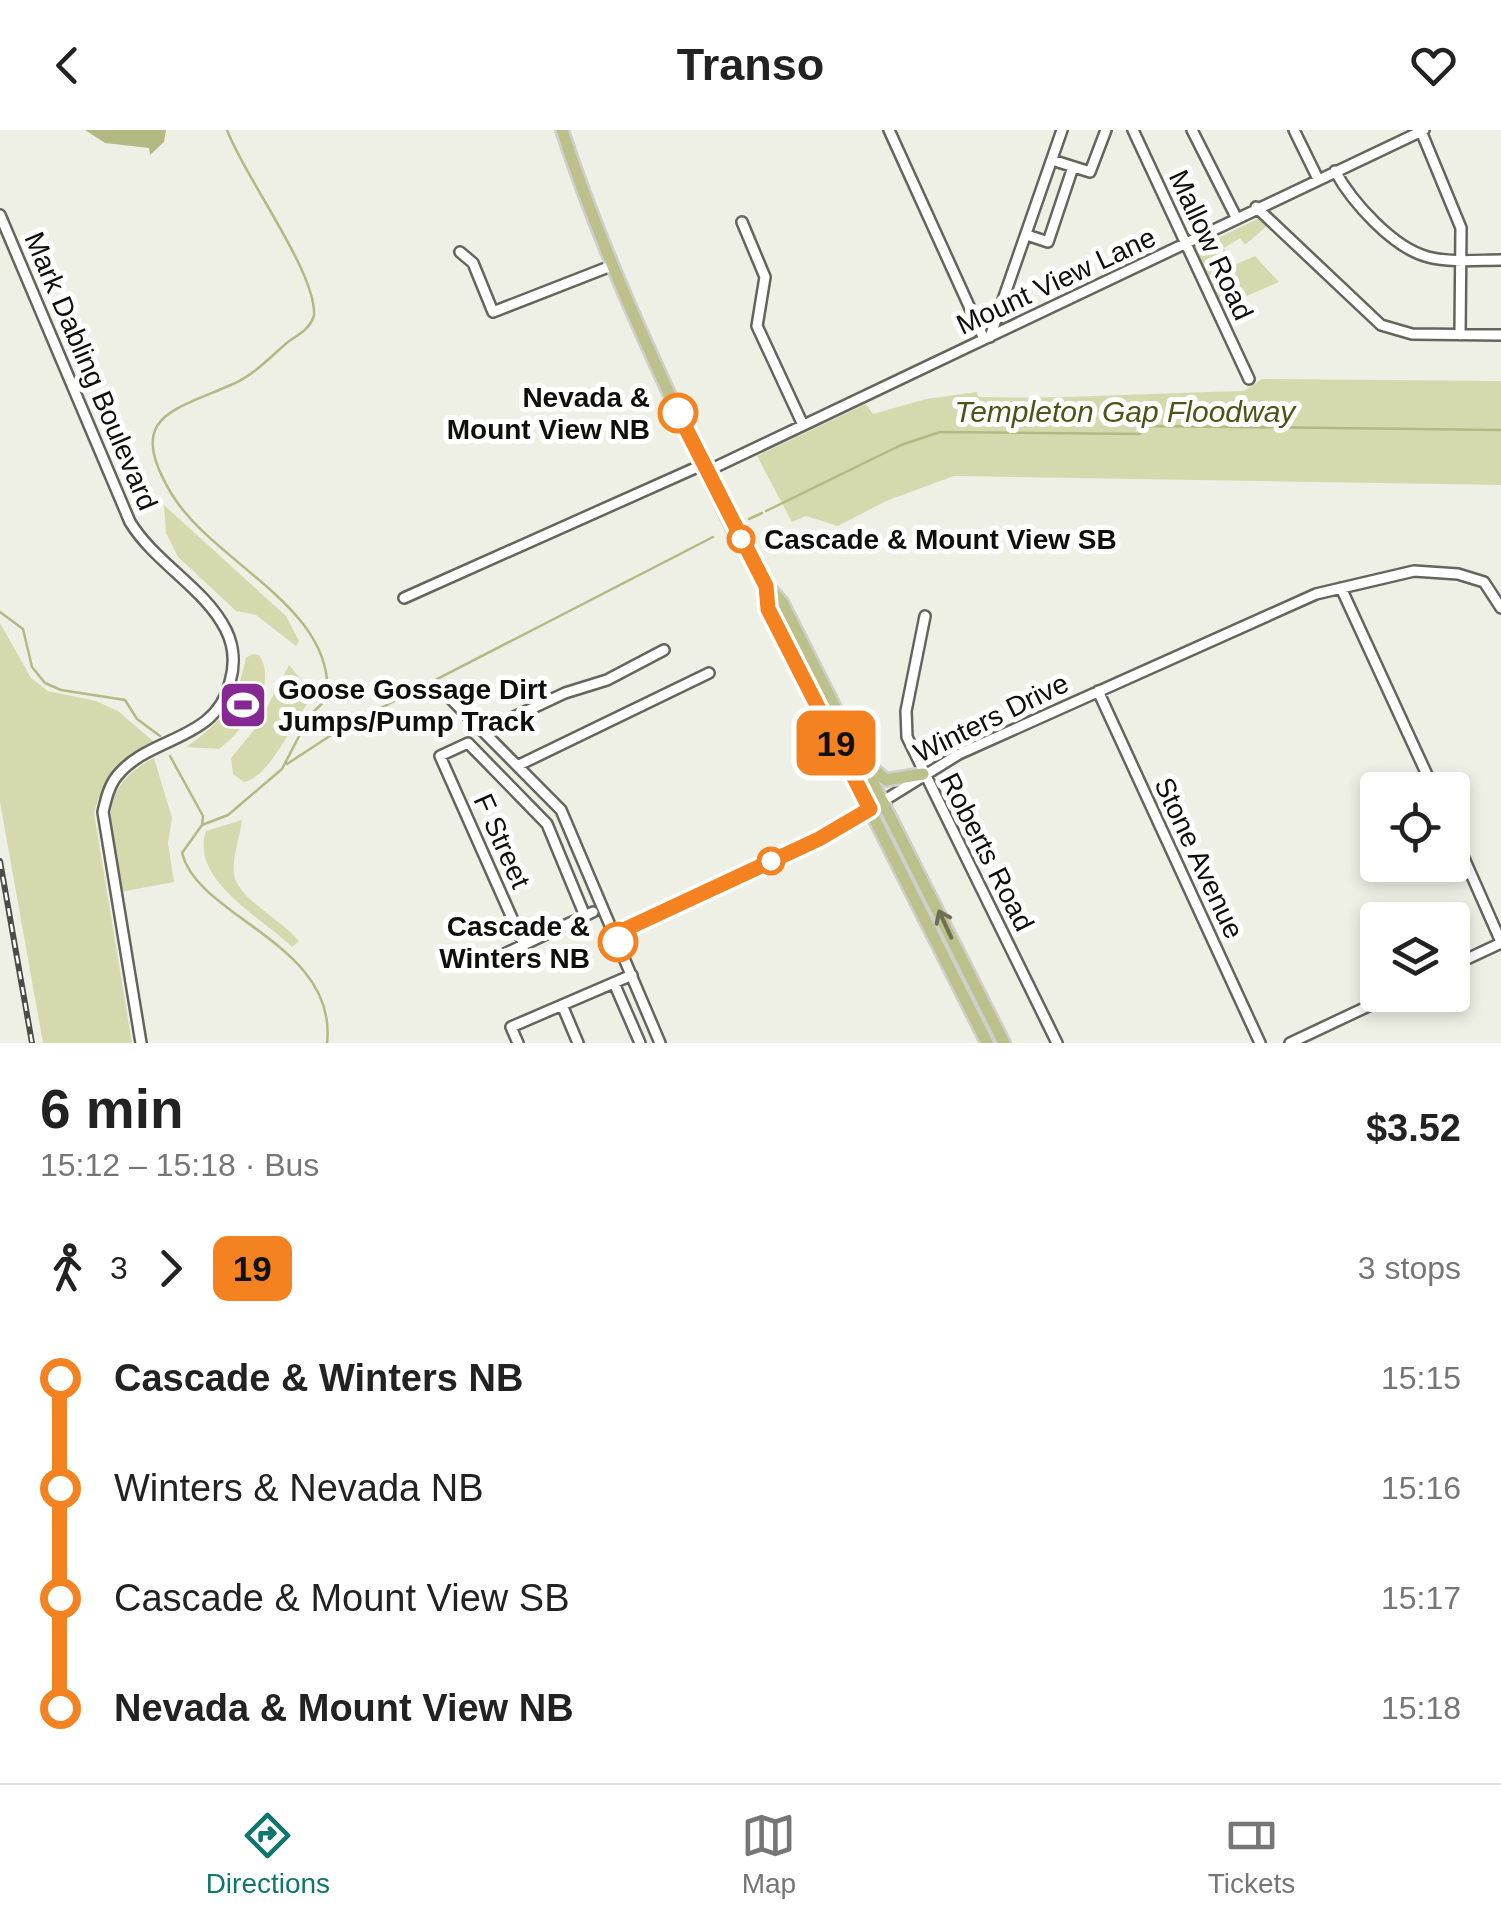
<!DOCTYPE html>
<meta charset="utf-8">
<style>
:root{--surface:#fff;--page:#f2f2f2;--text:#222;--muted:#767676;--line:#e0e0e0;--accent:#0f766e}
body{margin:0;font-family:Arial,sans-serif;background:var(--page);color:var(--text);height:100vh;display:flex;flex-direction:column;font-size:38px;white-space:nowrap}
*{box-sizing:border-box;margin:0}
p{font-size:32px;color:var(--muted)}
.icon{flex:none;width:55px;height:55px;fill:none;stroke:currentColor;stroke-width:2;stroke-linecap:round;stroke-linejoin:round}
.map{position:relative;height:913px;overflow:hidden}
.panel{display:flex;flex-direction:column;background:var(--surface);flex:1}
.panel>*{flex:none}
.badge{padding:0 20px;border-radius:15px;font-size:35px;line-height:65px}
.tools{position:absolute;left:1360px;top:642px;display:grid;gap:20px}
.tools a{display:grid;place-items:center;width:110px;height:110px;border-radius:10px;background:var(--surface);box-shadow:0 5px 15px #0003;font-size:50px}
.map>.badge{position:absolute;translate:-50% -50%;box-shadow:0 0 0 5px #fff}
.legs{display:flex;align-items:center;gap:15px;height:110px;padding:0 40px;font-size:32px}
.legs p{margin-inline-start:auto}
.headline{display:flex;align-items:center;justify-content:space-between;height:170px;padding:0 40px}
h1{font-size:55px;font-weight:700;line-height:75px}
ul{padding:0 40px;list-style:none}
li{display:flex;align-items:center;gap:35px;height:110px;font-size:38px}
li i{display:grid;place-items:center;width:15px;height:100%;margin:0 12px;background:currentColor}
li i::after{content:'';width:25px;height:25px;margin:-12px;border:8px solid;border-radius:50%;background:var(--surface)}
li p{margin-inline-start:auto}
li:first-child i{background:linear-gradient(#0000 50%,currentColor 0)}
li:last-child i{background:linear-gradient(currentColor 50%,#0000 0)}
header{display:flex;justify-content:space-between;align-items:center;height:130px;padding:0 40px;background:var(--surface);font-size:45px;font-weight:700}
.tab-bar{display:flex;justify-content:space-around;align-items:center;height:140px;border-top:2px solid var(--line);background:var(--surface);font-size:28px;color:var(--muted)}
.tab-bar a{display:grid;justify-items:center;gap:5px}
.tab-bar .active{color:var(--accent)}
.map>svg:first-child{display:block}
.green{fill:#d5daae}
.water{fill:#b4b984}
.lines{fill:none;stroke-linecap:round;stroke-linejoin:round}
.stream{stroke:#b4b984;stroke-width:2.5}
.minor-casing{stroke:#64655c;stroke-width:14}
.major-casing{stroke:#cfcfce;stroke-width:16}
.minor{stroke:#fff;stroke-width:9}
.major{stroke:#bcc08b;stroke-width:11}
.rail-casing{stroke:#4c4c47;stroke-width:6}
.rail{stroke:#fff;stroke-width:2.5;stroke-dasharray:8;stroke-linecap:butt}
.oneway{stroke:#6e7052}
.line-1-casing{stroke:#fff;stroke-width:22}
.line-1{stroke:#f58220;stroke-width:15}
.stop-1-dot{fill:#fff;stroke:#f58220;stroke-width:5}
.labels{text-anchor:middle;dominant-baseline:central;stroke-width:10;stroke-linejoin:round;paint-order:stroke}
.street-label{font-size:28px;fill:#0f0f0c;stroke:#fff}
.stop-label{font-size:28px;font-weight:bold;fill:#0f0f0c;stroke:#fff;text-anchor:end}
.poi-label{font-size:28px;font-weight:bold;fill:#0f0f0c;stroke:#fff;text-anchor:start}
.water-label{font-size:30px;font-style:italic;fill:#505318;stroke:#fff}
</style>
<header><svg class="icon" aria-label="back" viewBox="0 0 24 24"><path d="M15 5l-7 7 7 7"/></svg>Transo<svg class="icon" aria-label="heart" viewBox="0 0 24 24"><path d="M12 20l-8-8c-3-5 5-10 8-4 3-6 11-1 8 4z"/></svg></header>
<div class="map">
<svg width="1501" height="913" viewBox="0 0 1501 913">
<rect width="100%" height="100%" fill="#eff0e5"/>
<!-- green -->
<path class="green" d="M 1259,88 L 1267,96 L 1245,115 L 1240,108 L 1224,118 L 1234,135 L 1255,126 L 1279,152 L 1221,177 L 1196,119 Z
M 1262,249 L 1501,251 L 1501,355 L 954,346 L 886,371 L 838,396 L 806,386 L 792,392 L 757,326 L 866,274 L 873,284 L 926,269 L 977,262 L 978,267 C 1067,269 1155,263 1244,261 Z
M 164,375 L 286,486 L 299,511 L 296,516 L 256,485 L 236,481 L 178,427 L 166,403 Z
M 0,493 L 31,548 L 48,561 L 96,571 L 118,581 L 154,612 C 121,628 104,646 94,683 L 132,913 L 43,913 L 0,672 Z
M 252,524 L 259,525 C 280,555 243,601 219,619 L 186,617 C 222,593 237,571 246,528 Z
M 289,535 L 314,565 C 293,589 273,645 244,652 L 233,644 L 231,628 L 258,595 Z
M 154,628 L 172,688 L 168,713 L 174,752 L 120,762 C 111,706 92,659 154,628 Z
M 242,690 C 240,706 232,728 234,744 C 237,768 283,791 299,811 L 292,817 C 262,788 189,749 206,701 Z"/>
<!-- water -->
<path class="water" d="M 85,0 L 166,0 L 164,12 L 150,25 L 149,18 L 105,13 Z"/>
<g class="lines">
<!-- stream -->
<path class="stream" d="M 227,0 C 245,48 317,143 314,186 C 309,200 299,204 288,212 C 270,227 254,245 233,254 C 173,281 125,285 171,363 C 213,434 337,477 327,569 L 310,585 L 282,639 L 228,685 L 202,695 L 182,723 C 198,788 338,814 327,913
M 766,381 L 901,315 L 940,302 L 1139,304 L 1150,296 L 1501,300
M 749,389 L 762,383
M 0,482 L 23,499 L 32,537 L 45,553 L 61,560 L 125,570 L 137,589 L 160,606
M 170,626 L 203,686 L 202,695
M 287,634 L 342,598 L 713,407"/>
<!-- minor casing -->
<g class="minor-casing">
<path id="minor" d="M 889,0 L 984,209
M 1133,0 L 1249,249
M 1192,0 L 1236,87
M 1294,0 L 1318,49
M 1421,1 L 1461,98 L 1460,205
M 1052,30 L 1090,42 L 1106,0
M 1335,41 C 1352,72 1393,118 1428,127 C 1452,133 1477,130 1501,130
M 1256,77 L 1381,195 L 1412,204 L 1501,205
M 0,85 L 130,392 C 155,433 205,458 226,500 C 234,516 235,535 230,552 C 216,612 150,605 117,646 C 109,656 106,669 103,682 L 141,913
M 742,92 L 765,147 L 757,196 L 803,295
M 1027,105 L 1048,112 L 1073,37
M 460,122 L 473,133 L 493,182 L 611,136
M 990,207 L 1062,0
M 705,342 L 1424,0
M 1341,458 L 1434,660
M 404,468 L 702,335
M 925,486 L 906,581 L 907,607 L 1057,913
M 1098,561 L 1260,913
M 451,569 L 561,680 L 660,913
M 484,601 L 565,563 L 607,550 L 664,520
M 519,635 L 709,543
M 1452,701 L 1501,812
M 615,804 L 835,701 L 959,624 L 1316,464 L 1414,441 L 1458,444 L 1484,452 L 1501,478
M 524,815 L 440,626 L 468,613 L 547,694 L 585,786
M 502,825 L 593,782
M 1452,836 L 1501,813
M 614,853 L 640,913
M 562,875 L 578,913
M 518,913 L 511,897 L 632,845
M 1290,913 L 1392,865"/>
</g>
<!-- major casing -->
<g class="major-casing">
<path id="major" d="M 562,0 C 599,113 648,219 698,326 C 721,375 745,434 782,472 L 1004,913
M 766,456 L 769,479 L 987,913
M 869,635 L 886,650 L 923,644"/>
</g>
<!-- minor -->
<use href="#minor" class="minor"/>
<!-- major -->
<use href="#major" class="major"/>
<!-- rail casing -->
<g class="rail-casing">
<path id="rail" d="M 0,731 L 32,913"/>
</g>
<!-- rail -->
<use href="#rail" class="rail"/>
</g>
<!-- one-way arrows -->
<defs><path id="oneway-shaft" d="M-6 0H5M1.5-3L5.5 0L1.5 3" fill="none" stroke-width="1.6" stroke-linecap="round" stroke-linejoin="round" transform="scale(2.5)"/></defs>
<use class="oneway" href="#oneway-shaft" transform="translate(945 794) rotate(-115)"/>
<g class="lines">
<!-- line-1 casing -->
<g class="line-1-casing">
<path id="line-1" d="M 618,812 L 615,804 L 819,709 L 870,679 L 768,479 L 766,456 L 678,283"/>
</g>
<!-- line-1 -->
<use href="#line-1" class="line-1"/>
</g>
<!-- icons -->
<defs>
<g id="stadium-square" transform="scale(2.5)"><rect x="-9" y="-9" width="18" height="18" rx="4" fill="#862892" stroke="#fff"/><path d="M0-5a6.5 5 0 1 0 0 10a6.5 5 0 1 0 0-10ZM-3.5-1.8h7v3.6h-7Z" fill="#fff"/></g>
</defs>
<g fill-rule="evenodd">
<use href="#stadium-square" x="243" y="575"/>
</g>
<!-- markers -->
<g class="stop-1-dot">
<circle cx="678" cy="283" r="18"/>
<circle cx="741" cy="409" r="12"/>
<circle cx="771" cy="731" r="12"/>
<circle cx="618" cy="812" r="18"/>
</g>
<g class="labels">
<!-- street labels -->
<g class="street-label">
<text transform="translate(1211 115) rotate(65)">Mallow Road</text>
<text transform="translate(1056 151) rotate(-25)">Mount View Lane</text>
<text transform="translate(91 241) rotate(67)">Mark Dabling Boulevard</text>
<text transform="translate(991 588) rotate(-26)">Winters Drive</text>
<text transform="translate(502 711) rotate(66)">F Street</text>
<text transform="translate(987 722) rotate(63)">Roberts Road</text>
<text transform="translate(1199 728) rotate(65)">Stone Avenue</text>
</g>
<!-- stop labels -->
<g class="stop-label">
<text x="650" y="267">Nevada &amp;<tspan x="650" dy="32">Mount View NB</tspan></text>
<text x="764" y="409" text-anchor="start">Cascade &amp; Mount View SB</text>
<text x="590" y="796">Cascade &amp;<tspan x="590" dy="32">Winters NB</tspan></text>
</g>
<!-- poi labels -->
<g class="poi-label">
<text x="278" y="559">Goose Gossage Dirt<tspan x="278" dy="32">Jumps/Pump Track</tspan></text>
</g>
<!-- water labels -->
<g class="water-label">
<text x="1125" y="281">Templeton Gap Floodway</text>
</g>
</g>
</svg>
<div class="tools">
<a><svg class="icon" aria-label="locate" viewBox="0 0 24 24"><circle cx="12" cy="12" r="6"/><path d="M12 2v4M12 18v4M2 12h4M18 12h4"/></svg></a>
<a><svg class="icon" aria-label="layers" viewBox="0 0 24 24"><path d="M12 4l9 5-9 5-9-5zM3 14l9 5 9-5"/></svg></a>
</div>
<b class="badge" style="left:836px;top:613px;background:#f58220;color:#111">19</b>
</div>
<section class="panel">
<div class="headline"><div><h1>6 min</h1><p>15:12 – 15:18 · Bus</p></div><b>$3.52</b></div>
<div class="legs"><svg class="icon" aria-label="walk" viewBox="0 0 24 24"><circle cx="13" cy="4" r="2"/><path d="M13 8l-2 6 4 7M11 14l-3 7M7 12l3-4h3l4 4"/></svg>3<svg class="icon" aria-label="forward" viewBox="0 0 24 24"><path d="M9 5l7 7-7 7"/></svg><b class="badge" style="background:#f58220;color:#111">19</b><p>3 stops</p></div>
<ul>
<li><i style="color:#f58220"></i><b>Cascade &amp; Winters NB</b><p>15:15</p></li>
<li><i style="color:#f58220"></i><span>Winters &amp; Nevada NB</span><p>15:16</p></li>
<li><i style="color:#f58220"></i><span>Cascade &amp; Mount View SB</span><p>15:17</p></li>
<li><i style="color:#f58220"></i><b>Nevada &amp; Mount View NB</b><p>15:18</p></li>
</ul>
</section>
<nav class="tab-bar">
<a class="active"><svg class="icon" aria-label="directions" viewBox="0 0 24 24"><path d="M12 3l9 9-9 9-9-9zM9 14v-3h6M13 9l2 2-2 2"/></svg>Directions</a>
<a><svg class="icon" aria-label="map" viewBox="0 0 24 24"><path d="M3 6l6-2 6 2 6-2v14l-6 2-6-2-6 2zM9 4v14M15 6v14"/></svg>Map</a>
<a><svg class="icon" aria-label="tickets" viewBox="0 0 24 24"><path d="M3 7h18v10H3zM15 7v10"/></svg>Tickets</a>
</nav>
